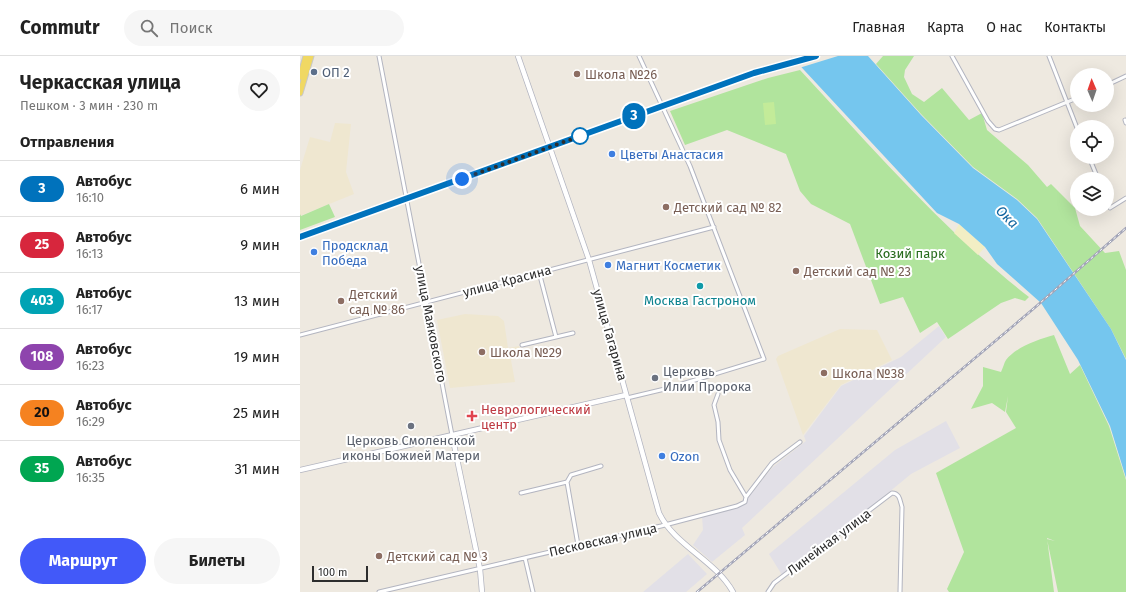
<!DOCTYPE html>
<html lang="ru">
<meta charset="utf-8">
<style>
:root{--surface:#fff;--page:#f6f6f6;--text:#222;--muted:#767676;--line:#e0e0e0;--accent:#4259f9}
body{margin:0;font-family:"Fira Sans",sans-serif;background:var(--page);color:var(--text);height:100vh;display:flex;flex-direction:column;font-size:15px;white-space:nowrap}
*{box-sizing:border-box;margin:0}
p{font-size:13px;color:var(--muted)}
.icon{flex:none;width:22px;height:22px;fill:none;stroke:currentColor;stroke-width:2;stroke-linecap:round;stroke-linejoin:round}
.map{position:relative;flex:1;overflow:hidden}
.drawer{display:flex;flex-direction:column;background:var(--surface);width:300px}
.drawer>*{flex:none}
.badge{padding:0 8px;border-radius:13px;font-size:14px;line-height:26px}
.needle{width:26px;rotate:358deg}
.tools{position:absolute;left:770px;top:12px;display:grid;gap:8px}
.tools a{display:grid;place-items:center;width:44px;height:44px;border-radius:50%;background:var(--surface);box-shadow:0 4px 16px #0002;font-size:20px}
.scale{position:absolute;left:12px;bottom:10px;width:56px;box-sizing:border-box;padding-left:4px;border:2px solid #2d2d2d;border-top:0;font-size:11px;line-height:14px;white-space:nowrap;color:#2d2d2d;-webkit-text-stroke:3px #fff;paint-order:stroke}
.you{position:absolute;width:20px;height:20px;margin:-10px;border:3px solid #fff;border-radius:50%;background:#1a73e8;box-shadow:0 0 0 6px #1a73e833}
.map>.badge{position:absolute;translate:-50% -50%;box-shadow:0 0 0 2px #fff}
h2{padding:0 20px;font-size:15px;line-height:36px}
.round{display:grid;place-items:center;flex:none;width:42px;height:42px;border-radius:21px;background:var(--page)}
.overview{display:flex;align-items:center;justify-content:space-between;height:68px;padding:0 20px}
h1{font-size:19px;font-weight:700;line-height:30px}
.primary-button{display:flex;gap:8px;margin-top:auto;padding:8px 20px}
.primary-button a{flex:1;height:46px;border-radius:24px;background:var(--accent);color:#fff;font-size:16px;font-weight:700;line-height:46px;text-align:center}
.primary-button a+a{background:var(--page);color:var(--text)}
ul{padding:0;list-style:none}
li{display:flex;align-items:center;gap:12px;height:56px;padding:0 20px;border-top:1px solid var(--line)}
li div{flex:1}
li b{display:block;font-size:15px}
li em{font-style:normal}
li .badge{min-width:44px;font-weight:700;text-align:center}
header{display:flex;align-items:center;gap:24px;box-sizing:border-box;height:56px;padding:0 20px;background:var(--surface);border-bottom:1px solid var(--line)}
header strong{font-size:19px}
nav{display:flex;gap:22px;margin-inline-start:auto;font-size:14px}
.search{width:280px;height:36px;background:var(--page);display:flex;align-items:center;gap:10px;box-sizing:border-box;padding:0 14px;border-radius:22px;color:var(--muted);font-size:15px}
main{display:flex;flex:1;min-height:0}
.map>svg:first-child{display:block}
.industrial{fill:#e2e0e7}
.education{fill:#efe7d0}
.green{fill:#b1e49d}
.sand{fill:#f2eec4}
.pitch{fill:#c3eb99}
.water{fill:#75c6ee}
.pier{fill:#eee9e0}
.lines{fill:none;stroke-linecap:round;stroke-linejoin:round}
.street-casing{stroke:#b3b5c0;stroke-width:5}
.secondary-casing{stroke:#b3b5c0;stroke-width:6}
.primary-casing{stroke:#c8c8c8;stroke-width:7}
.street{stroke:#fff;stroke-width:3}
.secondary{stroke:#fff;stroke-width:4.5}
.primary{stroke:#f0d863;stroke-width:5}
.rail-casing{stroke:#a2a4b7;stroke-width:2.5}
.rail{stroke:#fff;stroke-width:1;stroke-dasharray:3;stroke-linecap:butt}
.line-casing{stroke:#fff;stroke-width:9}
.line{stroke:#0072bc;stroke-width:6}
.walk{stroke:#2d2d2d;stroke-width:4;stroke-dasharray:0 7.2}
.service-dot{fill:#5c6f8a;stroke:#fff;stroke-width:1.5}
.education-dot{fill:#8d6e63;stroke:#fff;stroke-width:1.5}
.stop-dot{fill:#fff;stroke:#0072bc;stroke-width:2}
.shop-dot{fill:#3f7fe0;stroke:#fff;stroke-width:1.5}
.culture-dot{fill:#0f9aa8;stroke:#fff;stroke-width:1.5}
.worship-dot{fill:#6b7280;stroke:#fff;stroke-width:1.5}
.health-dot{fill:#e0444e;stroke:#fff;stroke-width:1.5}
.labels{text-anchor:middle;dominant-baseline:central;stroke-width:4;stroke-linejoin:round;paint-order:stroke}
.service-label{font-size:13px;fill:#4e5e75;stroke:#fff;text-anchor:start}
.education-label{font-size:13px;fill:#785e54;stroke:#fff;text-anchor:start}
.shop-label{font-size:13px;fill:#366cbe;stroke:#fff;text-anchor:start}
.park-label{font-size:13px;fill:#276b1c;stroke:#fff}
.street-label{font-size:13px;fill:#2d2d2d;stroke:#fff}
.culture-label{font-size:13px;fill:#0d838f;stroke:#fff}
.worship-label{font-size:13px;fill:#5b616d;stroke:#fff;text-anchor:start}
.health-label{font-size:13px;fill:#be3a42;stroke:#fff;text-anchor:start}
.water-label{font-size:14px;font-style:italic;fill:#0f649f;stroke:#fff}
</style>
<header>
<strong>Commutr</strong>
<div class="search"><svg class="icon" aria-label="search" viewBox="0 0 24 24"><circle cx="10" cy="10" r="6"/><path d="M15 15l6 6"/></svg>Поиск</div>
<nav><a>Главная</a><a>Карта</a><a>О нас</a><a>Контакты</a></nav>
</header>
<main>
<section class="drawer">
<div class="overview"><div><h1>Черкасская улица</h1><p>Пешком · 3 мин · 230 m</p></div><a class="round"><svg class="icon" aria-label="heart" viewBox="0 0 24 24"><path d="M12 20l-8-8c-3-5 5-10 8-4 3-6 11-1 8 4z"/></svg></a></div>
<h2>Отправления</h2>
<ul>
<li><span class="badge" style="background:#0072bc;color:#fff">3</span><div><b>Автобус</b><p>16:10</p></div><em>6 мин</em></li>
<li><span class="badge" style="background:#d7263d;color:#fff">25</span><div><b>Автобус</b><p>16:13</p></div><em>9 мин</em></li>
<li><span class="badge" style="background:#00a3b4;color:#fff">403</span><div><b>Автобус</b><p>16:17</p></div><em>13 мин</em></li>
<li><span class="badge" style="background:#8e44ad;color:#fff">108</span><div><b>Автобус</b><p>16:23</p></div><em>19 мин</em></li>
<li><span class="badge" style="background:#f58220;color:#111">20</span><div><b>Автобус</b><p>16:29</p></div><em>25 мин</em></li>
<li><span class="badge" style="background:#00a651;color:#fff">35</span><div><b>Автобус</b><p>16:35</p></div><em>31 мин</em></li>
</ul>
<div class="primary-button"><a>Маршрут</a><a>Билеты</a></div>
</section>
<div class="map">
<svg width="826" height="536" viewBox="0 0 826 536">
<rect width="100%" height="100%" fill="#eee9e0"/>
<!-- industrial -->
<path class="industrial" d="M 639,270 L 646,281 L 442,472 L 445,479 L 412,506 L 393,489 L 403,474 L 402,460 L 433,453 L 446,448 L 447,442 L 473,411 L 506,385 L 504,380 L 541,330 L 601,301 Z
M 646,365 L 660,392 L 611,418 L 542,475 L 530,481 L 482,519 L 469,498 L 595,394 Z
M 388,498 L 407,518 L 386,536 L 343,536 Z"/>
<!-- education -->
<path class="education" d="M 35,67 L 51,68 L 46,116 L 54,138 L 0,160 L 0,114 L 10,81 L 30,86 Z
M 165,258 L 198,260 L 204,265 L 208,292 L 219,290 L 221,300 L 211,304 L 215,326 L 150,332 L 137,264 Z
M 540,273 L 577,274 L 592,304 L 541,329 L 503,379 L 476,303 L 478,300 Z"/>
<!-- green -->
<path class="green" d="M 583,0 L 614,0 L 605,14 L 604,21 L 612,38 L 624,46 L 642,32 L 669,64 L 682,57 L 687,74 L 728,109 L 747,131 L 751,128 L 775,152 L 780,170 L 805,197 L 819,195 L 826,214 L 826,303 L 811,273 L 737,162 L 717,143 L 673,111 L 621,58 L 576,8 Z
M 500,14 C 574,94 643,174 729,241 L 725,245 L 715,242 L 701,247 L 648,283 L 637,266 L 620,277 L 603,241 L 580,248 L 550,168 L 511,148 L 500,135 L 486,98 L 427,74 L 385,89 L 370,55 L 468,22 Z
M 29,148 L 35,161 L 0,174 L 0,158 L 1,160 Z
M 754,279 L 770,318 L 780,309 L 809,370 L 826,424 L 826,536 L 758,536 L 747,483 L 755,485 L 747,482 L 754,536 L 649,536 L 647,533 L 664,496 L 636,417 L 716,372 L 706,356 L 708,340 L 705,356 L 692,347 L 671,353 L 683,330 L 683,311 L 701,316 C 703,312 704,307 706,304 C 716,291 739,283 754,279 Z"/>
<!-- sand -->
<path class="sand" d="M 659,168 L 685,191 L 678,199 L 654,177 Z"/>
<!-- pitch -->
<path class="pitch" d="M 474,46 L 476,68 L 465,69 L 463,47 Z"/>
<!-- water -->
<path class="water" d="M 491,0 L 568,0 L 621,59 L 673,112 L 717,144 L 737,163 L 811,273 L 826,304 L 826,422 L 810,370 L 778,304 L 741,247 L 697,208 L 685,191 L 659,168 L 637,157 Z"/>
<!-- pier -->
<path class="pier" d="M 492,0 L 538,0 L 499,12 L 489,1 Z"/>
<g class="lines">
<!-- street casing -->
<g class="street-casing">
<path id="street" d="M 79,0 L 152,379
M 652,0 L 688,65 L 695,73 L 699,74 L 777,42
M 749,0 L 777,72
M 807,29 L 826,20
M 825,64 L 826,67
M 789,101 L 798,123
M 807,146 L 810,152 L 826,142
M 0,279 L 414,171
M 256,281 L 273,277
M 222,289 L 256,281 L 239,216
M 418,338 L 414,349 L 418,366 L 419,384 L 430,414 L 446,441
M 327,342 L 369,332 L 464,303 L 390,110 L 339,0
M 267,426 L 278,489
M 221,437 L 267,426 L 271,419 L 301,410
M 225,502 L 233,536
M 79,536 L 361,470 L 437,450 L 445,446 L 446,441 L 472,407 L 500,386
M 468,536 L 474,527 L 592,437 C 600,437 600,445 602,451 L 600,536"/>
</g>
<!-- secondary casing -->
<g class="secondary-casing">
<path id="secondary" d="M 218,0 L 289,204 L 359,457 C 375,490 415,504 433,536
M 152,379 L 180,513 L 182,536
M 0,414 L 326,339"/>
</g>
<!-- primary casing -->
<g class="primary-casing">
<path id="primary" d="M 0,21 L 6,0
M 0,37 L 11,0
M 0,181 L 454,17 L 516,0"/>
</g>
<!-- street -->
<use href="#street" class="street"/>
<!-- secondary -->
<use href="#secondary" class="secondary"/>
<!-- primary -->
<use href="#primary" class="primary"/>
<!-- rail casing -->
<g class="rail-casing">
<path id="rail" d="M 397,536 L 732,254 L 826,172"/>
</g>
<!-- rail -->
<use href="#rail" class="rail"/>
</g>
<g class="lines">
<!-- line casing -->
<g class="line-casing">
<path id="line" d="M 0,181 L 454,17 L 516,0"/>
</g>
<!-- line -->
<use href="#line" class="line"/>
<!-- walk -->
<path class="walk" d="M 162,123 L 283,79 L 280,80"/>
</g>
<!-- markers -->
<circle class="service-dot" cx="14" cy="16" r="4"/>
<g class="education-dot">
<circle cx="277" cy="18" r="4"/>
<circle cx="366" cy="151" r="4"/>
<circle cx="496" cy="215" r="4"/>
<circle cx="41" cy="245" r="4"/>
<circle cx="182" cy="296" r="4"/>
<circle cx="524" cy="317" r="4"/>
<circle cx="79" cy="500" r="4"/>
</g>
<circle class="stop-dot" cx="280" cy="80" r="8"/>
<g class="shop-dot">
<circle cx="312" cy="98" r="4"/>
<circle cx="14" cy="196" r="4"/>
<circle cx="308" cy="209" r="4"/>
<circle cx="362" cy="400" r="4"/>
</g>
<circle class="culture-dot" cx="400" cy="230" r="4"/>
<g class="worship-dot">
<circle cx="355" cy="322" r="4"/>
<circle cx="111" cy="370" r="4"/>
</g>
<path class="health-dot" d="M170 354h4v4h4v4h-4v4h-4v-4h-4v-4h4z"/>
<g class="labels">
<!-- service labels -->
<g class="service-label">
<text x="22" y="16">ОП 2</text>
</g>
<!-- education labels -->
<g class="education-label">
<text x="285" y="18">Школа №26</text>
<text x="374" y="151">Детский сад № 82</text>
<text x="504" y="215">Детский сад № 23</text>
<text x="49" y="238">Детский<tspan x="49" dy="15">сад № 86</tspan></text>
<text x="190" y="296">Школа №29</text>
<text x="532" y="317">Школа №38</text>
<text x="87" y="500">Детский сад № 3</text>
</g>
<!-- shop labels -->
<g class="shop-label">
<text x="320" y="98">Цветы Анастасия</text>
<text x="22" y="189">Продсклад<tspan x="22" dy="15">Победа</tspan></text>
<text x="316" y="209">Магнит Косметик</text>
<text x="370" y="400">Ozon</text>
</g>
<!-- park labels -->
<g class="park-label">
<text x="610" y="197">Козий парк</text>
</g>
<!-- street labels -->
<g class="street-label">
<text transform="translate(207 225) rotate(-15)">улица Красина</text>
<text transform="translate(131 268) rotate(79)">улица Маяковского</text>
<text transform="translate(310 279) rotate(74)">улица Гагарина</text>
<text transform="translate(303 484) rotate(-13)">Песковская улица</text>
<text transform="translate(529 486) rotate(-37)">Линейная улица</text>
</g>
<!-- culture labels -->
<g class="culture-label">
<text x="400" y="244">Москва Гастроном</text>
</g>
<!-- worship labels -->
<g class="worship-label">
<text x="363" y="315">Церковь<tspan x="363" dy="15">Илии Пророка</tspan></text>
<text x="111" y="384" text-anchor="middle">Церковь Смоленской<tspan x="111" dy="15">иконы Божией Матери</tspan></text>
</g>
<!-- health labels -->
<g class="health-label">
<text x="181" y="353">Неврологический<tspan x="181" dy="15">центр</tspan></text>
</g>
<!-- water labels -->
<g class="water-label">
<text transform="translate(707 161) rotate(45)">Ока</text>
</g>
</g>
</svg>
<div class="tools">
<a><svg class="needle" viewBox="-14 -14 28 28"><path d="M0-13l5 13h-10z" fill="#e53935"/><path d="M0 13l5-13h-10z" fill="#767676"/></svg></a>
<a><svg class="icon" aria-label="locate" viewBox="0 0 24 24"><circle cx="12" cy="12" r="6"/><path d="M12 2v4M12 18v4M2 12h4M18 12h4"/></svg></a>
<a><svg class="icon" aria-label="layers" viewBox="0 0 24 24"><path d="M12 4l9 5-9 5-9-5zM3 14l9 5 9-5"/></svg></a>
</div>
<div class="scale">100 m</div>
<div class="you" style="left:162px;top:123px"></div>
<b class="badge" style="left:334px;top:60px;background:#0072bc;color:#fff">3</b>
</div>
</main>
